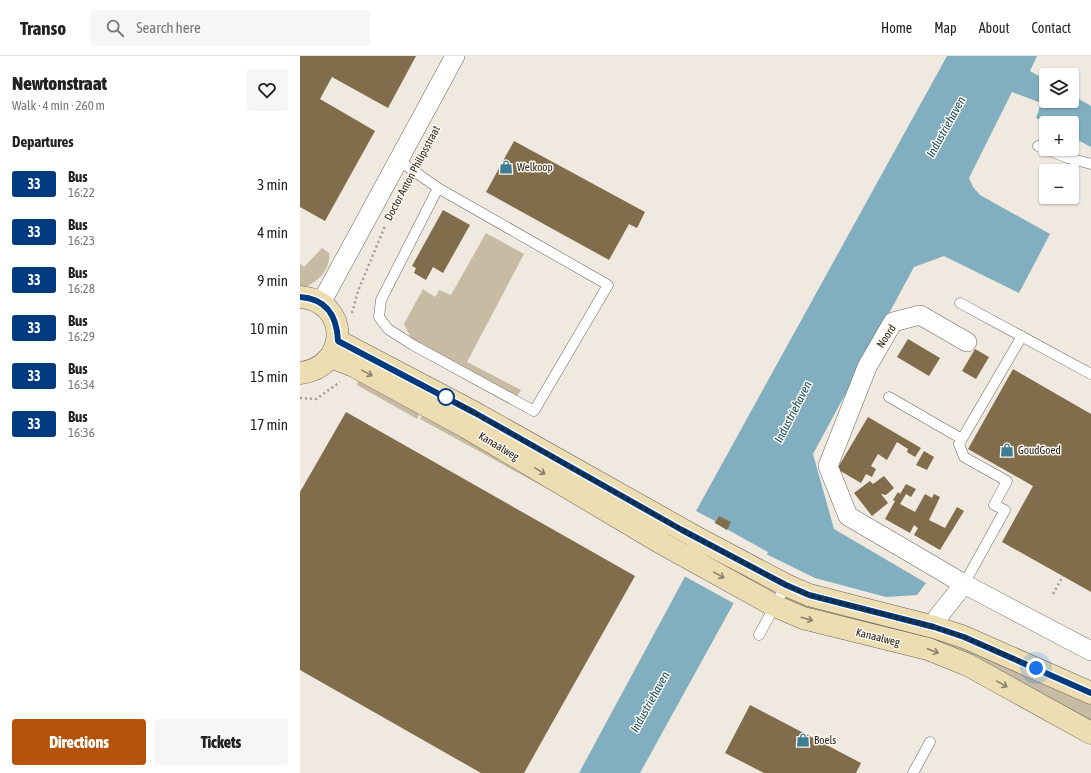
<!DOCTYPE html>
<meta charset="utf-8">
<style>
:root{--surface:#fff;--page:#f6f6f6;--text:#222;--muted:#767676;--line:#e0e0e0;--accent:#b45309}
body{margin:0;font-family:"Asap Condensed",sans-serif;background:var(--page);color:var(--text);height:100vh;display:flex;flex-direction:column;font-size:15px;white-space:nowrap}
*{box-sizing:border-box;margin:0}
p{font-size:13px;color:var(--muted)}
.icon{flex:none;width:22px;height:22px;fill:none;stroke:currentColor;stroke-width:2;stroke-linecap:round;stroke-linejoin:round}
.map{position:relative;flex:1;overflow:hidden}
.drawer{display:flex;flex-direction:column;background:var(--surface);width:300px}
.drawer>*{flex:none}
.badge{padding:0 8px;border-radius:3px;font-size:14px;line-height:26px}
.controls{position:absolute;left:739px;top:12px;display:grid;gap:8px}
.controls a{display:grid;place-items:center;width:40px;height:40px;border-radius:4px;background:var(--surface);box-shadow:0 1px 3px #0004;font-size:20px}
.you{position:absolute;width:20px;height:20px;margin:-10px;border:3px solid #fff;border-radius:50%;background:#1a73e8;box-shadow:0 0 0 6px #1a73e833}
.map>.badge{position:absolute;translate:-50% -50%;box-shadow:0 0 0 2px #fff}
h2{padding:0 12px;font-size:15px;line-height:36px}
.round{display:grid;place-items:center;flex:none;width:42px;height:42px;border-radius:4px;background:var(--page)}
.summary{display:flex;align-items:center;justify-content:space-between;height:68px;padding:0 12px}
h1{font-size:19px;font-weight:800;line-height:30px}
.cta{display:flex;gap:8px;margin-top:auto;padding:8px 12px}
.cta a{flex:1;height:46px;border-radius:4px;background:var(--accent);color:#fff;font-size:16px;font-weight:800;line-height:46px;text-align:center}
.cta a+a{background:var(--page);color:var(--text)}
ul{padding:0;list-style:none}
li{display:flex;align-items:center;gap:12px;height:48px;padding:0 12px}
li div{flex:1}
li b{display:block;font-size:15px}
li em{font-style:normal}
li .badge{min-width:44px;font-weight:700;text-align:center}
header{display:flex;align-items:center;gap:24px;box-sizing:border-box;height:56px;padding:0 20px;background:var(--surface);border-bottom:1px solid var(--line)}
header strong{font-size:19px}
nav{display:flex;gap:22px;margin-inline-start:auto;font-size:14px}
.search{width:280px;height:36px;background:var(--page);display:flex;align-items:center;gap:10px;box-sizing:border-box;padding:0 14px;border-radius:4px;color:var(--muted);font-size:15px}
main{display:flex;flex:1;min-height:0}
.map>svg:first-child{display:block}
.green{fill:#c7bba4}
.water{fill:#81afc0}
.pier{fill:#efe9df}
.building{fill:#816d4b}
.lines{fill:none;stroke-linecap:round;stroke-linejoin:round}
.lane-casing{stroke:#6a665d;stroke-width:11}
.street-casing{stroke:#6a665d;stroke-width:20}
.secondary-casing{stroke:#6a665d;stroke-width:23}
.path{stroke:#a19d95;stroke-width:2.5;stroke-dasharray:2 3;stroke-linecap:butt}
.lane{stroke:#fff;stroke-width:10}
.street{stroke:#fff;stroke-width:19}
.secondary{stroke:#edddb2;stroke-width:22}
.oneway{stroke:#8a8069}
.line-casing{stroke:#fff;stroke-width:9}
.line{stroke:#003b80;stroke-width:6}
.walk{stroke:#262420;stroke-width:4;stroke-dasharray:0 7.2}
.stop-dot{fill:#fff;stroke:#003b80;stroke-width:2}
.labels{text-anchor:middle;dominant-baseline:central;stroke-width:3;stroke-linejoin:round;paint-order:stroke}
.poi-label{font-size:11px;fill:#262420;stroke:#fcf6ed;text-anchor:start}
.street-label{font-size:11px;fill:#262420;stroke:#fcf6ed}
.water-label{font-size:12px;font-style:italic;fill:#104f62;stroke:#fcf6ed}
</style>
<header>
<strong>Transo</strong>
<div class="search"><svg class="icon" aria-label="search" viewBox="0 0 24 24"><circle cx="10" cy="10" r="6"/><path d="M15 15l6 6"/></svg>Search here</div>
<nav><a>Home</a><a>Map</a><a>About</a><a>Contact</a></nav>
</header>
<main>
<section class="drawer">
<div class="summary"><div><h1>Newtonstraat</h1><p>Walk · 4 min · 260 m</p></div><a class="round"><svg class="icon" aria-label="heart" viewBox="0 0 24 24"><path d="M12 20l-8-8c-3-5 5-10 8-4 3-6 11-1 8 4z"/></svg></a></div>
<h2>Departures</h2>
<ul>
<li><span class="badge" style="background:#003b80;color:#fff">33</span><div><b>Bus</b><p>16:22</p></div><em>3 min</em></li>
<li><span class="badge" style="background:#003b80;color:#fff">33</span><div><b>Bus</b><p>16:23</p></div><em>4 min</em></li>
<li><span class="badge" style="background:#003b80;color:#fff">33</span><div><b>Bus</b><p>16:28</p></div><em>9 min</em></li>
<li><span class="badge" style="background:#003b80;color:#fff">33</span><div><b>Bus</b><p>16:29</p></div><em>10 min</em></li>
<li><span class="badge" style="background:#003b80;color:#fff">33</span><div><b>Bus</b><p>16:34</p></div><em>15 min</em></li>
<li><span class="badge" style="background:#003b80;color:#fff">33</span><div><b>Bus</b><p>16:36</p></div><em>17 min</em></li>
</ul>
<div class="cta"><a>Directions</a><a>Tickets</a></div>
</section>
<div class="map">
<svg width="791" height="717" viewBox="0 0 791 717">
<rect width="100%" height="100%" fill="#efe9df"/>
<!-- green -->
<path class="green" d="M 186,177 L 224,198 L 167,306 L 221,334 L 217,340 L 112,284 L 104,268 L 123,233 L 135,241 L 139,234 L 151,239 Z
M 22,192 L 29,197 C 32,212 15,231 0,232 L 0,207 L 4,211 Z
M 60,318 L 120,357 L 117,363 L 57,329 Z
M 123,359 L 134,365 L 330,478 L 120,363 Z
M 488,538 L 637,580 L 791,646 L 791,664 L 485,544 Z"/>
<!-- water -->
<path class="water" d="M 647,0 L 737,0 L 730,15 L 746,24 L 746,45 L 772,45 L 772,39 L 791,50 L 791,91 L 772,81 L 772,67 L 746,67 L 736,62 L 741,47 L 712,36 L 669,122 L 673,131 L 680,139 L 750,178 L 719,237 L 644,200 L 614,211 L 513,398 L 534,473 L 626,527 L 617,539 L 586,541 L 515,522 L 462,496 L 340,717 L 279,717 L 415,465 L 396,455 Z"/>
<!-- pier -->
<path class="pier" d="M 412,465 L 468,496 L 466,500 L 463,498 L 435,548 L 384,520 Z"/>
<!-- building -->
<path class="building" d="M 0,0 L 116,0 L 88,52 L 32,21 L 20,43 L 75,75 L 25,165 L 0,151 Z
M 214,85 L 345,156 L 337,172 L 329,168 L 309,204 L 186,136 Z
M 143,154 L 170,169 L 143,217 L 133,211 L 126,224 L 114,217 L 116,212 L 112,210 Z
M 608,283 L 640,302 L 629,320 L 597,301 Z
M 675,293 L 689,301 L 676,323 L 662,315 Z
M 713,313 L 791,358 L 791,536 L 702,486 L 733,430 L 668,393 Z
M 46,356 L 335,520 L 224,717 L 181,717 L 0,614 L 0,436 Z
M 568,361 L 621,392 L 615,401 L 607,396 L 608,393 L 597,386 L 587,404 L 578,398 L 571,410 L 576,413 L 572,421 L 566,418 L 561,427 L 537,413 Z
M 624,395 L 634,401 L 627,414 L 616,409 Z
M 584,420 L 594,432 L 586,439 L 581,438 L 588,447 L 572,460 L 554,437 L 570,425 L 573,428 Z
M 606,428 L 616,433 L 611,441 L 606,438 L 600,448 L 615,456 L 625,438 L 632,442 L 634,438 L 640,441 L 629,464 L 645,472 L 657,451 L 664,455 L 640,494 L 614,479 L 618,472 L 614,469 L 610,477 L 585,463 L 595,445 L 593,444 L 598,436 L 600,438 Z
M 419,460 L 431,466 L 427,474 L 415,467 Z
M 450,649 L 561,707 L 556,717 L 464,717 L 425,697 Z"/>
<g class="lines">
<!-- lane casing -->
<g class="lane-casing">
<path id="lane" d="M 738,90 L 768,102 L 791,108
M 98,104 L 138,132 L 81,244 L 79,261 L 88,273 L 113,289 L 234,355 L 308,229 L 138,132
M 660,247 L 791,318
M 589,341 L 662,383
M 664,528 L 705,454 L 694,449 L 707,425 L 664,401 L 659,388 L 722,280
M 459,579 L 486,529
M 613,717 L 630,686"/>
</g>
<!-- street casing -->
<g class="street-casing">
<path id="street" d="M 21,247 L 155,0
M 667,286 L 620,259 L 593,266 L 567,311 L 528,410 L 548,460 L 664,528 L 791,595
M 634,571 L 637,562 L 664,528"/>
</g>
<!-- secondary casing -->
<g class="secondary-casing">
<path id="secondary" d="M 0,241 C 50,245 50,311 0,317
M 38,285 L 175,357 L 401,484 L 486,529 L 509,539 L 634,571 L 664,581 L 791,637
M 31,301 L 54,310 L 166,371 L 363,488 L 475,550 L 503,562 L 628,593 L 668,609 L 791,677"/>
</g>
<!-- path -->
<path class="path" d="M 52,257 L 58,235 L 85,170
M 0,342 L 16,343 L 40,326
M 753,538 L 763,520"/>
<!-- lane -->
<use href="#lane" class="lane"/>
<!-- street -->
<use href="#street" class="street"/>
<!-- secondary -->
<use href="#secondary" class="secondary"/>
</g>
<!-- one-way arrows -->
<defs><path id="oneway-shaft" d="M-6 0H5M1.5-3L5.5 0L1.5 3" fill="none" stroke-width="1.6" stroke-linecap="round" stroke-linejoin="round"/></defs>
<g class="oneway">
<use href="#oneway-shaft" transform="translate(67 317) rotate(29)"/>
<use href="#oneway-shaft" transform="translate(240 415) rotate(31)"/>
<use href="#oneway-shaft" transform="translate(419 519) rotate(29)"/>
<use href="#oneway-shaft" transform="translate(507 563) rotate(16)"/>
<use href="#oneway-shaft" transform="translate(633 595) rotate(21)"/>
<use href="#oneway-shaft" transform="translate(702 628) rotate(29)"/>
</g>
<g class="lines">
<!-- line casing -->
<g class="line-casing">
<path id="line" d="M 0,241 C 27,243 37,260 38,285 L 175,357 L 382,474 L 486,529 L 509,539 L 634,571 L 664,581 L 791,637"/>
</g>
<!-- line -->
<use href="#line" class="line"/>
<!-- walk -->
<path class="walk" d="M 146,341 L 382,474 L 486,529 L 509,539 L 634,571 L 664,581 L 736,612"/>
</g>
<!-- icons -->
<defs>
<g id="shop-bare" transform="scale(1.08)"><path d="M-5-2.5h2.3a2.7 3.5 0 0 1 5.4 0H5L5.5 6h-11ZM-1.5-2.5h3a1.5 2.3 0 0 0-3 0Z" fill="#3f7d92" stroke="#fcf6ed" stroke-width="2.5" paint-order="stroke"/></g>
</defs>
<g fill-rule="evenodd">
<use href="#shop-bare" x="206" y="111"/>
<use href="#shop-bare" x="707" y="394"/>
<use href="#shop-bare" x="503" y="684"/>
</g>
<!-- markers -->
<circle class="stop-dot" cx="146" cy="341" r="8"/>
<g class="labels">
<!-- poi labels -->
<g class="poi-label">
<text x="217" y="111">Welkoop</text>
<text x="718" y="394">GoudGoed</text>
<text x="514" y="684">Boels</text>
</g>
<!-- street labels -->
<g class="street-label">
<text transform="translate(112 117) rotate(-62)">Doctor Anton Philipsstraat</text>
<text transform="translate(586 280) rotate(-57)">Noord</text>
<text transform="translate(199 390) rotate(31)">Kanaalweg</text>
<text transform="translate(578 581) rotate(14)">Kanaalweg</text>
</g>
<!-- water labels -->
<g class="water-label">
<text transform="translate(646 71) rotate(-61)">Industriehaven</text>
<text transform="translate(493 356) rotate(-63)">Industriehaven</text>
<text transform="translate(350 646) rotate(-61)">Industriehaven</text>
</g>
</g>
</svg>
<div class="controls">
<a><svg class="icon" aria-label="layers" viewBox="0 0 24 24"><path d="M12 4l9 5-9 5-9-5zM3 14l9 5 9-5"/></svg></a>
<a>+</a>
<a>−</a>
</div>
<div class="you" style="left:736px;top:612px"></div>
</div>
</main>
